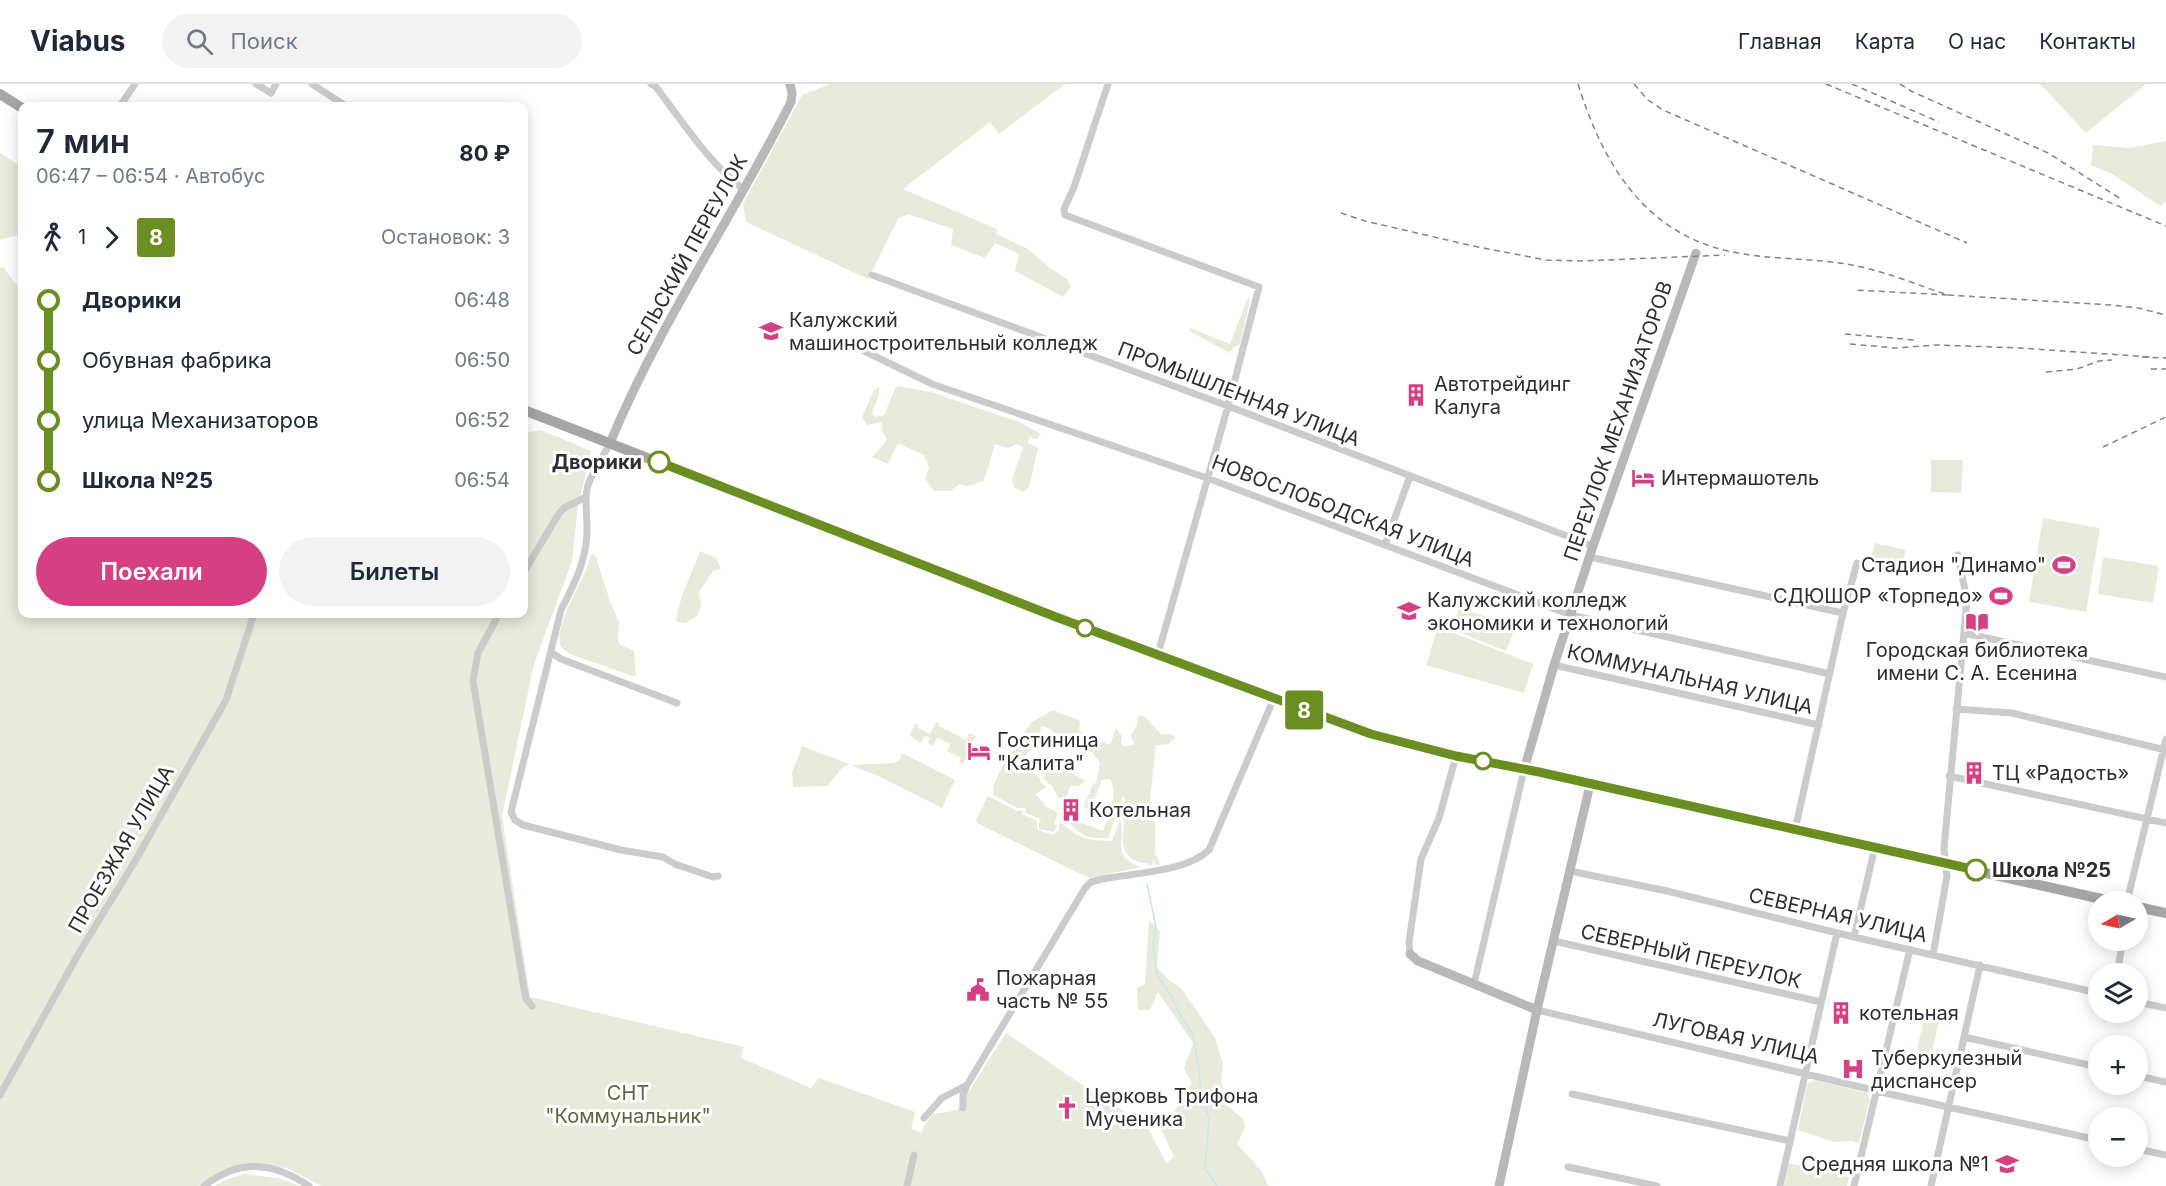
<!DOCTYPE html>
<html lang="ru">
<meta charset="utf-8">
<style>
:root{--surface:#fff;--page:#f2f2f3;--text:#1f2937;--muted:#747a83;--line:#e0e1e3;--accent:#d44081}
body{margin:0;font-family:Inter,sans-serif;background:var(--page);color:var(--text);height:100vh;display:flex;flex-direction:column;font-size:22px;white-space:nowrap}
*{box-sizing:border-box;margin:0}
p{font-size:20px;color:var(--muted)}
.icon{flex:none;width:33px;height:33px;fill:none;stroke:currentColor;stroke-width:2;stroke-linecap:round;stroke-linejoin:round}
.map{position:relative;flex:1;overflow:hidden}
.side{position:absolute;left:18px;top:18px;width:510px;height:516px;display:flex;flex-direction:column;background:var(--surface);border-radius:12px;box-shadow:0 3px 15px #0003}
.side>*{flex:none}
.badge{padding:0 12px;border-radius:4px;font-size:21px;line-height:39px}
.needle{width:39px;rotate:261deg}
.tools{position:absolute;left:2088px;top:807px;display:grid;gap:12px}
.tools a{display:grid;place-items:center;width:60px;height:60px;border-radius:50%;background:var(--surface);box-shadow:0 3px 15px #0003;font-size:30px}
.map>.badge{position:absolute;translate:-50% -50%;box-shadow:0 0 0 3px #fff}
.legs{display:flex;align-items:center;gap:9px;height:66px;padding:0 18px;font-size:20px}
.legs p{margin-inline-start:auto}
.summary{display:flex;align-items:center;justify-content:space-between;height:102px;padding:0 18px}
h1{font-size:33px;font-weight:600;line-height:45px}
.action{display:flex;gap:12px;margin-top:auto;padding:12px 18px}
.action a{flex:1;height:69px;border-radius:36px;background:var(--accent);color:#fff;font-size:24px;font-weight:600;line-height:69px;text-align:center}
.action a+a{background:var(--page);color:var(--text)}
ul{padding:0 18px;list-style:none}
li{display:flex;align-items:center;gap:21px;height:60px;font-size:22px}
li i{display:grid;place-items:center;width:9px;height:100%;margin:0 8px;background:currentColor}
li i::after{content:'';width:15px;height:15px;margin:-8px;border:4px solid;border-radius:50%;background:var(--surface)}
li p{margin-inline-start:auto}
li:first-child i{background:linear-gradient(#0000 50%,currentColor 0)}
li:last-child i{background:linear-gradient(currentColor 50%,#0000 0)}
header{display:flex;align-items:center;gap:36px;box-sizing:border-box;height:84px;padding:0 30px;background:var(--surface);border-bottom:2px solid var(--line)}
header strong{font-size:28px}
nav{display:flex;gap:33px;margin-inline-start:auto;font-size:21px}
.search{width:420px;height:54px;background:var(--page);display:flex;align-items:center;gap:15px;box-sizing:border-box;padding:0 21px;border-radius:33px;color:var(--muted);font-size:22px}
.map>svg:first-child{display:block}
.green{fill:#e8eadc}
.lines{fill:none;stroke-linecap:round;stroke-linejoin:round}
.stream{stroke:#cae7e8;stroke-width:1.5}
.street{stroke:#cbcbcb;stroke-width:7}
.secondary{stroke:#b8b8b8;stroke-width:9}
.primary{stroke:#a6a6a6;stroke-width:10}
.rail{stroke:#838383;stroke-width:1.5;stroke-dasharray:6 4.5;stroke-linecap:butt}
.line-1-casing{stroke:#fff;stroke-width:14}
.line-1{stroke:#6b8e23;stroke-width:9}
.stop-1-dot{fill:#fff;stroke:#6b8e23;stroke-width:3}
.labels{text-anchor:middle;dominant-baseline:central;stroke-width:6;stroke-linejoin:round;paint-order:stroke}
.street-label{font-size:20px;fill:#2e2e2e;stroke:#fff}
.poi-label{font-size:20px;fill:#2e2e2e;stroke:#fff;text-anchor:start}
.stop-label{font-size:20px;font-weight:bold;fill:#2e2e2e;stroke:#fff;text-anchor:end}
.park-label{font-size:20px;fill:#5f653f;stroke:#fff}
</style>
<header>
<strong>Viabus</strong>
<div class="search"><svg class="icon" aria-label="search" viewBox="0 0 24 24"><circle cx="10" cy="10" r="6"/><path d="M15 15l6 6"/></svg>Поиск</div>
<nav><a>Главная</a><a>Карта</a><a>О нас</a><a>Контакты</a></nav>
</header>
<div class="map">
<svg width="2166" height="1102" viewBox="0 0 2166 1102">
<rect width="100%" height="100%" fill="#fff"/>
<!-- green -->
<path class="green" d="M 830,0 L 1065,0 L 999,50 L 990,38 L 903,105 L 997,145 L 997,150 L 1028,165 L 1049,183 L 1068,196 L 1071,203 L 1063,213 L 1015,187 L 1019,170 L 995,159 L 985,174 L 951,161 L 953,145 L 908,130 L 898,135 L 868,195 L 746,138 L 743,120 L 802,11 Z
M 2040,0 L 2146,0 L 2086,49 Z
M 2166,57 L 2166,118 L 2160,122 L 2112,90 L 2091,81 L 2093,61 L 2129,64 Z
M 0,69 L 22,83 L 22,144 L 18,151 L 0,156 Z
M 3,183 L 18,203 L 22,203 L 22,530 L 524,530 L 524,349 L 541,346 L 591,367 L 578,422 L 572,477 L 534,580 L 502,732 L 530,913 L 744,963 L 741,974 L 811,1004 L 819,994 L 915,1028 L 911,1045 L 922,1049 L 924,1042 L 933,1030 L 957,1026 L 1006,949 L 1100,1013 L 1146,1040 L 1166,1079 L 1174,1073 L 1162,1047 L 1192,999 L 1184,984 L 1193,959 L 1158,908 L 1150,926 L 1138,926 L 1137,904 L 1145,900 L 1149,836 L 1160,847 L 1157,883 L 1169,896 L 1181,904 L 1215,954 L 1223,980 L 1221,998 L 1228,1022 L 1243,1035 L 1245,1043 L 1237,1060 C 1248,1072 1264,1086 1268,1102 L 321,1102 L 287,1084 L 250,1080 L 223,1086 L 199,1102 L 0,1102 L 0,184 Z
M 1248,213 L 1250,217 L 1240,260 L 1235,262 L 1230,269 L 1189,247 L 1190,244 L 1230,260 Z
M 898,302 L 931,308 L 1019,338 L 1041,350 L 1037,355 L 1029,353 L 1028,359 L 1038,364 L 1029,404 L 1023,408 L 1014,403 L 1012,395 L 1023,363 L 1017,360 L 1008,364 L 995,360 L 984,397 L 968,402 L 959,400 L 952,407 L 934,407 L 925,395 L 929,383 L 924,371 L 898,359 L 888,380 L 872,373 L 887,356 L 881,344 L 882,338 L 867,341 L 862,333 L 874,306 L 879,303 L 879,310 L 872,330 L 876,333 L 884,331 L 895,305 Z
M 1931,376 L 1963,376 L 1961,409 L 1931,408 Z
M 2043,434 L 2100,444 L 2086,528 L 2029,518 Z
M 1875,459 L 1906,466 L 1900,489 L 1871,482 L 1870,477 Z
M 700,467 L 716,474 L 721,485 L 714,486 L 699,508 L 701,521 L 697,532 L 685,539 L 676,538 C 678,515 692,490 700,467 Z
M 595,470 L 610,517 L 619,539 L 618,557 L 621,561 L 634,567 L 636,590 L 635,593 L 570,570 C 566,567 561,565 560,560 C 554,541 586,493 591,471 Z
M 2103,473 L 2159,482 L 2153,519 L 2098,510 Z
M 1460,523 L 1515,544 L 1506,567 L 1451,545 Z
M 1438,543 L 1533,580 L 1524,609 L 1426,581 Z
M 1053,626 L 1080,637 L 1079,646 L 1086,652 L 1110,661 L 1116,644 L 1122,652 L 1121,660 L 1126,663 L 1134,660 L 1131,652 L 1137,641 L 1138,631 L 1145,633 L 1161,650 L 1169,650 L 1176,653 L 1168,660 L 1156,661 L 1150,716 L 1155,740 L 1155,769 L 1160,780 L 1156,781 L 1152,775 L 1153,781 L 1149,781 L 1148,779 C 1124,780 1119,759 1125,739 L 1121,732 L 1125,716 L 1123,712 L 1108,754 C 1084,755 1080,750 1064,734 L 1069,729 L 1074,736 L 1103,747 C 1109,731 1119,710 1110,695 L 1102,696 L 1092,720 L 1095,724 L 1090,726 L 1084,723 L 1093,700 L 1096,699 L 1100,679 L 1093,669 L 1053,651 L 1052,646 L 1042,642 L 1034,662 L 1024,673 L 1028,676 L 1034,672 L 1072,686 L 1075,691 L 1086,696 L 1079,702 L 1070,702 L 1066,714 L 1059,714 L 1052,702 L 1043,695 L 1047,686 L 1035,681 L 1027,685 L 1039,693 L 1041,698 L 1046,703 L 1036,710 L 1045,722 L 1057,728 L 1058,731 L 1054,738 L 1057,743 L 1054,748 L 1039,745 L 1039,739 L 1041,735 L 1025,729 L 1026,724 L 1018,724 L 993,711 L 993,703 L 1006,674 L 1011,673 L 1020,654 L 1032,638 Z
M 936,638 L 940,640 L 939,642 L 966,656 L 969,649 L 976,652 L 963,680 L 959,678 L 961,674 L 947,667 L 950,660 L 937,654 L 933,662 L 928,659 L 930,654 L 925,652 L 921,659 L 912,654 L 910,650 L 915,639 L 918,641 L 918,644 L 930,650 Z
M 802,662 L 849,680 L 843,683 L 827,702 L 793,703 L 792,689 Z
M 902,669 L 955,696 L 942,724 L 878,692 L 851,681 L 894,679 L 899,676 Z
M 988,712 L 1017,727 L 1023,727 L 1022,730 L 1036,736 L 1038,746 L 1053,751 L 1059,745 L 1059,738 C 1067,742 1069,746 1076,750 C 1086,757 1100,756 1112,757 L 1120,735 C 1127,758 1109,771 1141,783 L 1089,794 L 977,739 L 976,736 Z
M 1924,934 L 1939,937 L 1930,978 L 1915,975 Z
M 1814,996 L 1867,1009 L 1870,1015 L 1859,1059 L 1852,1057 L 1834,1058 L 1798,1046 L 1807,1000 Z
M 1789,1079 L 1849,1093 L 1847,1102 L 1784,1102 Z
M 244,1090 L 278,1094 L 300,1102 L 214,1102 L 228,1095 Z"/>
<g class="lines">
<!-- stream -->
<path class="stream" d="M 1147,800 L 1156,843 L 1153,858 L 1157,891 L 1172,913 L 1178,927 L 1193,951 L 1199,985 L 1201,1010 L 1209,1034 L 1205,1085 L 1217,1102"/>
<!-- street -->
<path class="street" d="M 256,0 L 271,9 L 276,0
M 312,0 L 346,22
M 651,0 L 656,3 C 682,37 709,79 743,105
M 1108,0 L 1074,103 L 1064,125 L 1065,131 L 1259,203 L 1228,322 L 1158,570
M 120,22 L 135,0
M 872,191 L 1228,322 L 1593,462
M 854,262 L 932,300 L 1207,394 L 1571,531 L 1830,590
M 610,359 C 603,373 593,387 588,401 C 584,414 587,429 587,442 C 588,473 575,499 561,526 L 511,728 L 515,736 L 523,741 L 621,766 L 663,773 L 677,781
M 1385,461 L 1410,392
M 1590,473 L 1843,529
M 524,488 L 558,431 L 564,424 L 586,413
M 499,530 L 478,569 L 473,597 L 524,905 L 526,915 L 532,922
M 1964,549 L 2166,593
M 552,569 L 561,575 L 677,619
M 1554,581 L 1819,641
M 1956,625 L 2012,629 L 2166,666
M 1949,692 L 2166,739
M 1795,746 L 1843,529 L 1857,479
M 675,780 L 713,793 L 718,792
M 1570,787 L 1667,807 L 1854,853 L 2098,909
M 2127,818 L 2166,655
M 1854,853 L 1875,763
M 1554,857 L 1821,918
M 1410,870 L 1409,858 L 1421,775 L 1439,734 L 1456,672
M 1933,871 L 1947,792 L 1944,764 L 1967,516 L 1958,471
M 2117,890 L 2123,856
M 1474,900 L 1524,686
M 2138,918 L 2166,924
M 1537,926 L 1894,1011 L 2098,1056
M 1964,953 L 2098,983
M 2138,992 L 2166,998
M 1572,1010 L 1790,1057
M 0,1011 L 80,867 L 134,779 L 226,616 L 254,530
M 963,1024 L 963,1011 L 967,1001 L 1085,804 L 1091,798 L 1102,795 C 1133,789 1186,788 1209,766 L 1274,614
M 924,1034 L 942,1014 L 967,1001
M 2138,1065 L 2166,1071
M 1568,1083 L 1657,1102
M 204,1102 C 240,1074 273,1078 309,1102
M 907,1102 L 914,1071
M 1780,1102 L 1837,849
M 1854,1102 L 1910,865
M 1931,1102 L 1980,881"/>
<!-- secondary -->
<path class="secondary" d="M 610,359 C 659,240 733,133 791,18 L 792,9 L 790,0
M 1524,686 L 1554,581 L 1593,462 L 1696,169
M 1410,870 L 1418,877 L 1537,926
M 1499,1102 L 1537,926 L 1590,701"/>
<!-- primary -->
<path class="primary" d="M 0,10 L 22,24
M 524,326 L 1056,533 L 1323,633 L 1371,650 L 1413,661 L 1539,689 L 2115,818
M 2138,823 L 2166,829"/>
<!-- rail -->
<path class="rail" d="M 1578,0 C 1604,83 1647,153 1738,169 C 1776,176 1815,174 1852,181 C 1885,187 1917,201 1948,211 L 1855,206
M 1634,0 L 1648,16 L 1663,26 L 1967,159
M 1826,0 L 2166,142
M 1852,0 L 1939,38
M 1900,0 L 1911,7 L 2048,69 L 2121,115
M 1341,129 L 1365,137 L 1473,162 L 1546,176 L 1583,177 L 1725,171
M 1948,211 L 2111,221 L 2138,224 L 2166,231
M 1845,250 L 1915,256
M 1850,260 L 1896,264 L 1937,261 L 2020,264 L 2150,273
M 2142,273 L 2166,274
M 2151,285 L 2166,285
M 2046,288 L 2077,285 L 2099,277 L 2112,276
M 2103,363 L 2166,333"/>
</g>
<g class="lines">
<!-- line-1 casing -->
<g class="line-1-casing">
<path id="line-1" d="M 659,378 L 1056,533 L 1371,650 L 1456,672 L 1539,688 L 1976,786"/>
</g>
<!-- line-1 -->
<use href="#line-1" class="line-1"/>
</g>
<!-- icons -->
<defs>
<g id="university-bare" transform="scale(1.8)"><path d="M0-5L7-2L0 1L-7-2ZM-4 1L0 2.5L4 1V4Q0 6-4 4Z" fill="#d44081" stroke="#fff" stroke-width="2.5" paint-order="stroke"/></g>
<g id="building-bare" transform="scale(1.8)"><path d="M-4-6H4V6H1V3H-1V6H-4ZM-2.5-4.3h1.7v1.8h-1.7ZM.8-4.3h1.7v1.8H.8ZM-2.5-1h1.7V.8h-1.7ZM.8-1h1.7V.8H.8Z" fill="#d44081" stroke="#fff" stroke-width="2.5" paint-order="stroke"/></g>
<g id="hotel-bare" transform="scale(1.8)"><path d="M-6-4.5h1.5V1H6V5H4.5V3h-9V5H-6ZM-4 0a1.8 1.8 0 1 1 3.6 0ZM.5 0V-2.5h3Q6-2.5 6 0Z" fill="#d44081" stroke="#fff" stroke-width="2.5" paint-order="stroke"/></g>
<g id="stadium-bare" transform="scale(1.8)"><path d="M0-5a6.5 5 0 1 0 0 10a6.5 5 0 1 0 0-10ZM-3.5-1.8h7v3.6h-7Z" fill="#d44081" stroke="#fff" stroke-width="2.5" paint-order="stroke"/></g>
<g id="library-bare" transform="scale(1.8)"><path d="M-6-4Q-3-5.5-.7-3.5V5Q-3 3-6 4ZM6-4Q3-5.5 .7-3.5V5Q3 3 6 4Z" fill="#d44081" stroke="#fff" stroke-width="2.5" paint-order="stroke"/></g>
<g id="civic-bare" transform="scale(1.8)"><path d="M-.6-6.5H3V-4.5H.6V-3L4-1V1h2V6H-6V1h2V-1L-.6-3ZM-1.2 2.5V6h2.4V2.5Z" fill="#d44081" stroke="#fff" stroke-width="2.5" paint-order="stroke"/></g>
<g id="hospital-bare" transform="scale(1.8)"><path d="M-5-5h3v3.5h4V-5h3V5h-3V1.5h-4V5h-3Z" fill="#d44081" stroke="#fff" stroke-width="2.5" paint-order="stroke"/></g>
<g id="church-bare" transform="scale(1.8)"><path d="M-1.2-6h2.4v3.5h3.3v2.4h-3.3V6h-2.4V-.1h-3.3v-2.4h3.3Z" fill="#d44081" stroke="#fff" stroke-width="2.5" paint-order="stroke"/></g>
<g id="school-bare" transform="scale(1.8)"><path d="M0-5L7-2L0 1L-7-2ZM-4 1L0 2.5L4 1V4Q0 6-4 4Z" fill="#d44081" stroke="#fff" stroke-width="2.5" paint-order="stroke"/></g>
</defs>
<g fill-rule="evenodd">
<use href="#university-bare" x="771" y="247"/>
<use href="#building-bare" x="1416" y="311"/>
<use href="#hotel-bare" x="1643" y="394"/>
<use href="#stadium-bare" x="2064" y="481"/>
<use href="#stadium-bare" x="2001" y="512"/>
<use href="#university-bare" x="1409" y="527"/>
<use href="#library-bare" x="1977" y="538"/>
<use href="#hotel-bare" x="979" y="667"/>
<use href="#building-bare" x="1974" y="689"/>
<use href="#building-bare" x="1071" y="726"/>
<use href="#civic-bare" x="978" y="906"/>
<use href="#building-bare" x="1841" y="929"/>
<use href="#hospital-bare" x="1853" y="985"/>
<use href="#church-bare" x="1067" y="1024"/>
<use href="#school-bare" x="2007" y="1080"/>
</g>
<!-- markers -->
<g class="stop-1-dot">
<circle cx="659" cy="378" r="10"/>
<circle cx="1085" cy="544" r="8"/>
<circle cx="1483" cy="677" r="8"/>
<circle cx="1976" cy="786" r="10"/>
</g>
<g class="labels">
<!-- street labels -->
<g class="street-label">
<text transform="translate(687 171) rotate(-61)">СЕЛЬСКИЙ ПЕРЕУЛОК</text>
<text transform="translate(1239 310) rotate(21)">ПРОМЫШЛЕННАЯ УЛИЦА</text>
<text transform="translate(1618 337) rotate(-71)">ПЕРЕУЛОК МЕХАНИЗАТОРОВ</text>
<text transform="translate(1343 427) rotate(21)">НОВОСЛОБОДСКАЯ УЛИЦА</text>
<text transform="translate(1690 595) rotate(13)">КОММУНАЛЬНАЯ УЛИЦА</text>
<text transform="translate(121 765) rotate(-60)">ПРОЕЗЖАЯ УЛИЦА</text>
<text transform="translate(1838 831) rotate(13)">СЕВЕРНАЯ УЛИЦА</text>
<text transform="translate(1691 872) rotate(13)">СЕВЕРНЫЙ ПЕРЕУЛОК</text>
<text transform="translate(1736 954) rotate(13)">ЛУГОВАЯ УЛИЦА</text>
</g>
<!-- poi labels -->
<g class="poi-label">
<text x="789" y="236">Калужский<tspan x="789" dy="23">машиностроительный колледж</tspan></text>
<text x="1434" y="300">Автотрейдинг<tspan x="1434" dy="23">Калуга</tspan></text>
<text x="1661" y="394">Интермашотель</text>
<text x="2046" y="481" text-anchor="end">Стадион "Динамо"</text>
<text x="1983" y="512" text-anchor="end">СДЮШОР «Торпедо»</text>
<text x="1427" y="516">Калужский колледж<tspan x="1427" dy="23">экономики и технологий</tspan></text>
<text x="1977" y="566" text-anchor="middle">Городская библиотека<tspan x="1977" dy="23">имени С. А. Есенина</tspan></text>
<text x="997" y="656">Гостиница<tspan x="997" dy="23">"Калита"</tspan></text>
<text x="1992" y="689">ТЦ «Радость»</text>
<text x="1089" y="726">Котельная</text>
<text x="996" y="894">Пожарная<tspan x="996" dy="23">часть № 55</tspan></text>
<text x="1859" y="929">котельная</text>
<text x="1871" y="974">Туберкулезный<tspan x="1871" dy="23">диспансер</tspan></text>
<text x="1085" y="1012">Церковь Трифона<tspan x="1085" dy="23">Мученика</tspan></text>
<text x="1989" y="1080" text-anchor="end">Средняя школа №1</text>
</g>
<!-- stop labels -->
<g class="stop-label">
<text x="642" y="378">Дворики</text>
<text x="1992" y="786" text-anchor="start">Школа №25</text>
</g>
<!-- park labels -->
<g class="park-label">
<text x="628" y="1009">СНТ<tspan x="628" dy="23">"Коммунальник"</tspan></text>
</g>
</g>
</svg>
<div class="tools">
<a><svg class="needle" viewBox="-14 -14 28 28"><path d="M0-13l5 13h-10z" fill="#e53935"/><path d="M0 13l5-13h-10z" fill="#747a83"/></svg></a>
<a><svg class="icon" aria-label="layers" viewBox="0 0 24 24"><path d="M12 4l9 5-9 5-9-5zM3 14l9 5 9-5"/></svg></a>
<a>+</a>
<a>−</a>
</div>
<b class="badge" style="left:1304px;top:626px;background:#6b8e23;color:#fff">8</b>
<section class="side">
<div class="summary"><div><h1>7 мин</h1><p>06:47 – 06:54 · Автобус</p></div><b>80 ₽</b></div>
<div class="legs"><svg class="icon" aria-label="walk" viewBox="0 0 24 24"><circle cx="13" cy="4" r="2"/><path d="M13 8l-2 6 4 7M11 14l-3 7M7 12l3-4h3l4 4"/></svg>1<svg class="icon" aria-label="forward" viewBox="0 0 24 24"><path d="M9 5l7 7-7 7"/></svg><b class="badge" style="background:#6b8e23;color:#fff">8</b><p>Остановок: 3</p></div>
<ul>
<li><i style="color:#6b8e23"></i><b>Дворики</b><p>06:48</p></li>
<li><i style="color:#6b8e23"></i><span>Обувная фабрика</span><p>06:50</p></li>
<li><i style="color:#6b8e23"></i><span>улица Механизаторов</span><p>06:52</p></li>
<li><i style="color:#6b8e23"></i><b>Школа №25</b><p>06:54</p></li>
</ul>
<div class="action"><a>Поехали</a><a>Билеты</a></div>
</section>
</div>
